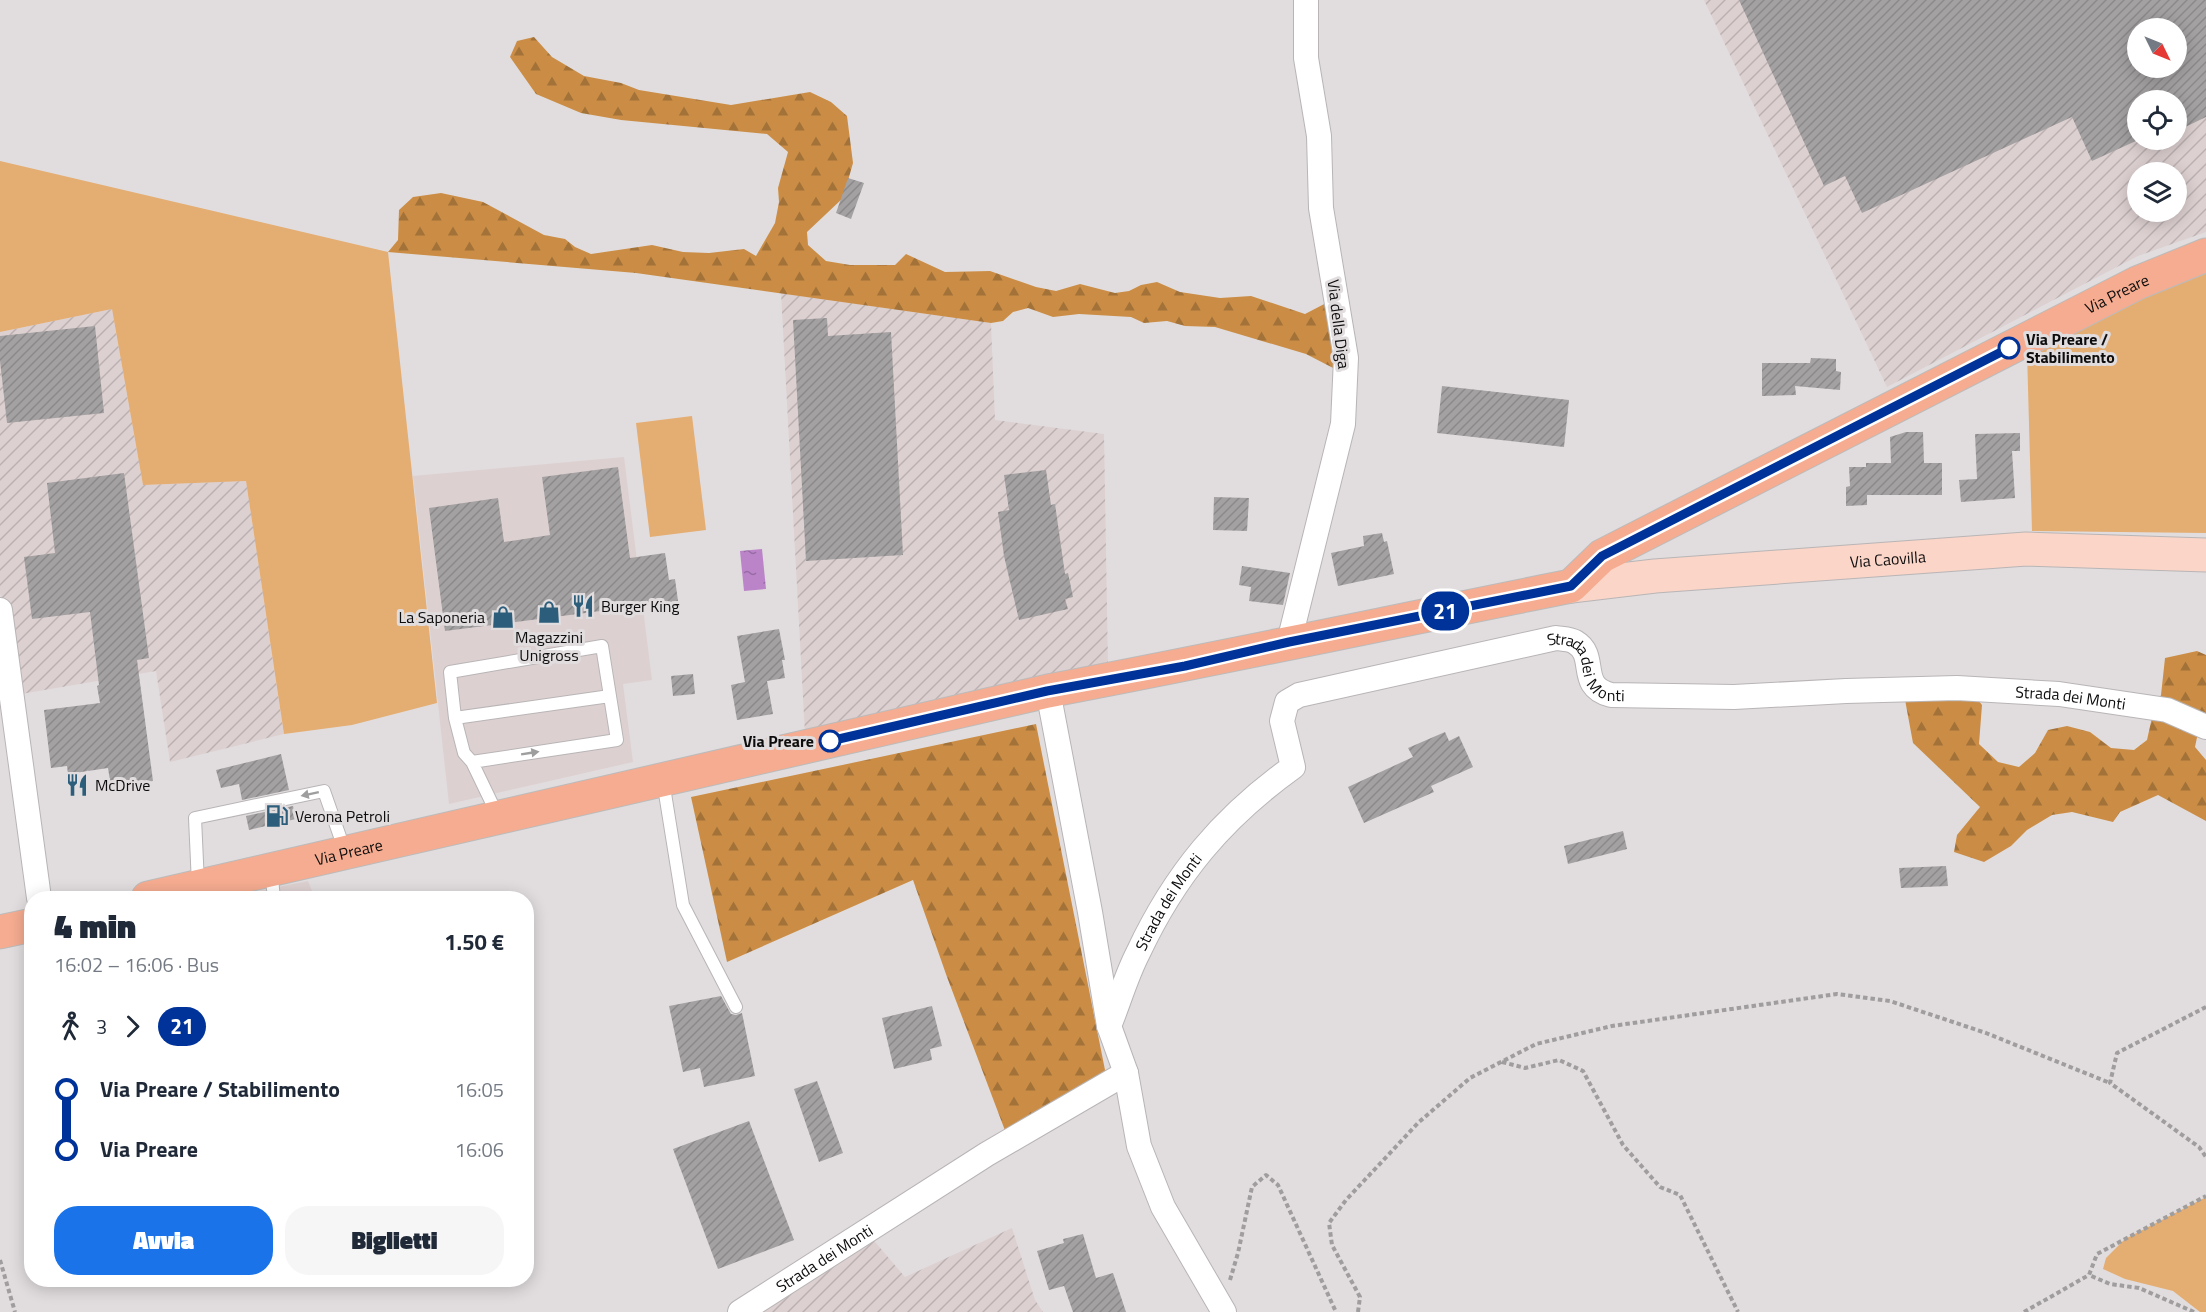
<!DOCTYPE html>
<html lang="it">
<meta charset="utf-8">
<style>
:root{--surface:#fff;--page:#f6f6f7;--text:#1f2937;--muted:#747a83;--accent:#1a73e8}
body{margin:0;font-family:"Titillium Web",sans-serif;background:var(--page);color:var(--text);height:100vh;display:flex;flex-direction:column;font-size:22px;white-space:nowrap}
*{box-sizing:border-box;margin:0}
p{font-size:20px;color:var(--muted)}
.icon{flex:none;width:33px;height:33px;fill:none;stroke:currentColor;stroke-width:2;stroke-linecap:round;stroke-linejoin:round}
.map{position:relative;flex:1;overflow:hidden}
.drawer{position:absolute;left:24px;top:891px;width:510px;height:396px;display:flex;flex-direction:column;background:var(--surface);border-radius:24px;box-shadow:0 3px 15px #0003}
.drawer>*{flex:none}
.badge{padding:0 12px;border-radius:20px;font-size:21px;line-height:39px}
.needle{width:39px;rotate:133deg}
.buttons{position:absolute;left:2127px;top:18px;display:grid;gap:12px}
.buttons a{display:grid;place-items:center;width:60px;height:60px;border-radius:50%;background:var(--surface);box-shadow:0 3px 15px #0003;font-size:30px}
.map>.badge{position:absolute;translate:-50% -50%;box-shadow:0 0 0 3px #fff}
.legs{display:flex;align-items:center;gap:9px;height:66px;padding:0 30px;font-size:20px}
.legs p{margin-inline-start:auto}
.overview{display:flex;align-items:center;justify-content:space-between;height:102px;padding:0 30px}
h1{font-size:33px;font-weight:800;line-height:45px}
.cta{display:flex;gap:12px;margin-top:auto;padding:12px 30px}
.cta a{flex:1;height:69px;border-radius:24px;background:var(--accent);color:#fff;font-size:24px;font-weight:800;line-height:69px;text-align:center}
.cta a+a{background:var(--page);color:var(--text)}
ul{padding:0 30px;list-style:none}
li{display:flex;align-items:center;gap:21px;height:60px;font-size:22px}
li i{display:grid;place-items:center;width:9px;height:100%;margin:0 8px;background:currentColor}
li i::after{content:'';width:15px;height:15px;margin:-8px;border:4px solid;border-radius:50%;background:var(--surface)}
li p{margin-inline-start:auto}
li:first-child i{background:linear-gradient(#0000 50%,currentColor 0)}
li:last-child i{background:linear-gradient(currentColor 50%,#0000 0)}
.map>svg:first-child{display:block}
.built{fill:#ddd0d1}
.industrial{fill:url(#industrial-furrows);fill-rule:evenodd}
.green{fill:#e4ad72}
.forest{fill:url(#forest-firs)}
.water{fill:url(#water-ripples)}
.building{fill:url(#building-hatch);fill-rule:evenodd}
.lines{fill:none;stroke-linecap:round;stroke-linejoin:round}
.lane-casing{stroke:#b9b5b6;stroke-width:14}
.street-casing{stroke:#b9b5b6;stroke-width:26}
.secondary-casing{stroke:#b9b5b6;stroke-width:35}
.primary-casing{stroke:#bcbbbb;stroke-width:35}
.path{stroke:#a09d9e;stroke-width:4;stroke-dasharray:4.5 3;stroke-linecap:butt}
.lane{stroke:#fff;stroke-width:12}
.street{stroke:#fff;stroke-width:24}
.secondary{stroke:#fad5c8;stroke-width:33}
.primary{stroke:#f5ac90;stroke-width:33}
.oneway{fill:#9f9e9e}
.line-1-casing{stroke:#fff;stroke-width:14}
.line-1{stroke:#039;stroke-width:9}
.stop-1-dot{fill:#fff;stroke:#039;stroke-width:3}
.labels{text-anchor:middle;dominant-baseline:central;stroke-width:6;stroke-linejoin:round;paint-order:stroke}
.street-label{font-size:16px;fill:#0e0d0d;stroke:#e1ddde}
.stop-label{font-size:16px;font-weight:bold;fill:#0e0d0d;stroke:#e1ddde;text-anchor:start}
.poi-label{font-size:16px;fill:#0e0d0d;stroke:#e1ddde;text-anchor:start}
</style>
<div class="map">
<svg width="2206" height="1312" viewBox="0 0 2206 1312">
<defs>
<pattern id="industrial-furrows" width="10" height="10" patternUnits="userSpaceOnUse" patternTransform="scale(1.5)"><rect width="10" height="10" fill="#ddd0d1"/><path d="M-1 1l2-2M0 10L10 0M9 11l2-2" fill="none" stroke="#bcb1b2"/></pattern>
<pattern id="forest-firs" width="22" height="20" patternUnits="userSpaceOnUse" patternTransform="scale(1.5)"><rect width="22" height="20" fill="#cb8d45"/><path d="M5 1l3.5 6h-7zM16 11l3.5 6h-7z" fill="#a37238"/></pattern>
<pattern id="water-ripples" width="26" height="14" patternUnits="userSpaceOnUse" patternTransform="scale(1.5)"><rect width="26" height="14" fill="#bb84c9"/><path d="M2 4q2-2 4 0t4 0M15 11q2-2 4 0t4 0" fill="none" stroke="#966aa2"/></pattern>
<pattern id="building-hatch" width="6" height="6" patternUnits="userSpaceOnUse" patternTransform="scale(1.5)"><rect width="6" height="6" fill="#a4a1a2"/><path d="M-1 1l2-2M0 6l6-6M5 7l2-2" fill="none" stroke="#8c898a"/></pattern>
</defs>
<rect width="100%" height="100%" fill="#e1ddde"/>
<!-- built -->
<path class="built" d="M 624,457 L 652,680 L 623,684 L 633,762 L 449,804 L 413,476 Z
M 308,881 L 315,898 L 223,898 Z"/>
<!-- industrial -->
<path class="industrial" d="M 1704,0 L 2206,0 L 2206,232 L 2138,256 L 1887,387 ZM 2138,28 L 2176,28 L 2176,68 L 2138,68 ZM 2138,100 L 2176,100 L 2176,140 L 2138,140 ZM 2138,172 L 2176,172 L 2176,212 L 2138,212 Z
M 781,293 L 991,323 L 995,420 L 1104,434 L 1108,666 L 805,734 Z
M 112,309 L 143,485 L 246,481 L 284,734 L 170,762 L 156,671 L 21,694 L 0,593 L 0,332 Z
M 1012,1228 L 1035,1300 L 1043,1312 L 758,1312 L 870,1236 L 905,1277 Z"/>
<!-- green -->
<path class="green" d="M 0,161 L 388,252 L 437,703 L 352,725 L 284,734 L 246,481 L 143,485 L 112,309 L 0,332 Z
M 2206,270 L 2206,533 L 2032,531 L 2027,352 L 2061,334 Z
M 692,416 L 706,530 L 650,537 L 636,423 Z
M 2206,1197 L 2206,1312 L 2200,1312 L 2173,1291 L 2125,1279 L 2103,1269 L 2106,1258 L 2125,1239 Z"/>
<!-- forest -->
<path class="forest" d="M 534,37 L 552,57 L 584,76 L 621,83 L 639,90 L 731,105 L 810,92 L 831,102 L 847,116 L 853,163 L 843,198 L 807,232 L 808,245 L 826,261 L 850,265 L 895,265 L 906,254 L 945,272 L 990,271 L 1036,287 L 1056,291 L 1080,284 L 1115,293 L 1129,291 L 1141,285 L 1157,282 L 1180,292 L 1220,298 L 1251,296 L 1305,314 L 1330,301 L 1337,370 L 1306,354 L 1215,327 L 1185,326 L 1167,321 L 1144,323 L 1131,317 L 1079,314 L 1053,317 L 1028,308 L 1013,312 L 1003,321 L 991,323 L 636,273 L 388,252 L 398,240 L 399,210 L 413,197 L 441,193 L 483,202 L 544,235 L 565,239 L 575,247 L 591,254 L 652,245 L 683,252 L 709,253 L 744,249 L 756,256 L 775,223 L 779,202 L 778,188 L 788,152 L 767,134 L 621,120 L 581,113 L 536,94 L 510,57 L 517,41 Z
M 2197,651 L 2206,655 L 2206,717 L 2200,723 L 2195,747 L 2206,760 L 2206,821 L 2158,795 L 2120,812 L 2113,822 L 2072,812 L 2052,815 L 2027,830 L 2011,846 L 1984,862 L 1954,852 L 1957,835 L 1980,807 L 1913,743 L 1901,678 L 1967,686 L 1982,705 L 1979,744 L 1998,762 L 2019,767 L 2035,753 L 2048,730 L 2067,726 L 2090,732 L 2111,748 L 2134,750 L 2147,740 L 2153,713 L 2161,695 L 2165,658 Z
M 1036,724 L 1109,1090 L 1012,1149 L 947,977 L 913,880 L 727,962 L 691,797 Z"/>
<!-- water -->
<path class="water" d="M 762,549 L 766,589 L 744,591 L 740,551 Z"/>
<!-- building -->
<path class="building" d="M 1739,0 L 2206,0 L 2206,117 L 2181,129 L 2176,118 L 2176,100 L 2138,100 L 2138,140 L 2092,161 L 2072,117 L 1862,213 L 1845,176 L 1824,186 ZM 2138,28 L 2176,28 L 2176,68 L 2138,68 Z
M 848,178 L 864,183 L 851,219 L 836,213 Z
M 827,318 L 828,336 L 891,332 L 903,555 L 806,561 L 793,320 Z
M 95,326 L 104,413 L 7,423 L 0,361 L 0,336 Z
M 1811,358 L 1836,359 L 1836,371 L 1841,372 L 1840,390 L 1795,386 L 1796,395 L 1762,396 L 1762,363 L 1810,363 Z
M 1442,386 L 1569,400 L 1564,447 L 1437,433 Z
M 1906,432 L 1923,432 L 1924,463 L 1942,463 L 1942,495 L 1867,495 L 1867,505 L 1846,506 L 1846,487 L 1850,486 L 1849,467 L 1866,467 L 1866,463 L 1891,463 L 1890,437 Z
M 2020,433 L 2020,451 L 2012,451 L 2015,498 L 1961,502 L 1959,480 L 1977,479 L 1975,434 Z
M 618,467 L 630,558 L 665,553 L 669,580 L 675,579 L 678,601 L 445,631 L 429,508 L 498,498 L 504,542 L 550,535 L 542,477 Z
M 1046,470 L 1051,505 L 1055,504 L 1065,574 L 1068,573 L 1073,597 L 1065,599 L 1068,609 L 1019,620 L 1004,556 L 998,512 L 1009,510 L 1004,475 Z
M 124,473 L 149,658 L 137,660 L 153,781 L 111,787 L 108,768 L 68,774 L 67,766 L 51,768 L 44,710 L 100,703 L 97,686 L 99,685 L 90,612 L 32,619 L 24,557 L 55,553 L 47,483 Z
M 1214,497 L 1249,498 L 1247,531 L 1213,530 Z
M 1382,533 L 1384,542 L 1387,541 L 1394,574 L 1338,586 L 1331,553 L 1364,546 L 1363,536 Z
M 1242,566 L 1290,573 L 1283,605 L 1249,601 L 1251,587 L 1239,585 Z
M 779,629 L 785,660 L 782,660 L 785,678 L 767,681 L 773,714 L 737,720 L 731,685 L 745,682 L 737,636 Z
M 693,674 L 695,694 L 673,696 L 671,676 Z
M 1445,732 L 1449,741 L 1459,736 L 1473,767 L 1431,786 L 1434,792 L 1364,823 L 1348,787 L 1413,757 L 1408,748 Z
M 281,754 L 289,790 L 242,800 L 239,784 L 221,788 L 216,770 Z
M 293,806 L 296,819 L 249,830 L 246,816 Z
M 1623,831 L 1627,849 L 1568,864 L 1564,846 Z
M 1946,866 L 1948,886 L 1901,888 L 1899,868 Z
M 721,996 L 731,1014 L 736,1015 L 742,1013 L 755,1076 L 704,1087 L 700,1068 L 683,1072 L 669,1006 Z
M 932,1006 L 942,1046 L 930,1049 L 932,1060 L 894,1069 L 882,1018 Z
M 817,1081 L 843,1153 L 819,1162 L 794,1089 Z
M 749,1121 L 794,1240 L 718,1269 L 673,1149 Z
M 1083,1234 L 1096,1278 L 1113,1273 L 1126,1312 L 1073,1312 L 1064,1286 L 1049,1290 L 1037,1251 L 1064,1243 L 1063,1239 Z"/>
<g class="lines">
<!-- lane casing -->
<g class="lane-casing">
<path id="lane" d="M 455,718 L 610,696
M 472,762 L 617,740 L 602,646 L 450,672 L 455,718 L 464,753 L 472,762 L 498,816
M 663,781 L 683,905 L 736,1007
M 271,870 L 274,898
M 198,884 L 195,818 L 324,791 L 345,851"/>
</g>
<!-- street casing -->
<g class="street-casing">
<g id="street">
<path d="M 0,610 L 39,898"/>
<path d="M 1289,642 L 1343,424 L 1346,358 L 1321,208 L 1319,136 L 1306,58 L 1306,0"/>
<path d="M 1048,691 L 1090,912 L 1109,1026 L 1126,1073 L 1139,1146 L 1163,1207 L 1224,1312"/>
<path id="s1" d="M 1109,1026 C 1119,1002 1126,976 1138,953 C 1175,874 1222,818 1293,767 L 1282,721 L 1287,702 L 1299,695 L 1556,638 C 1562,639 1570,639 1575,642 C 1599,656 1576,686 1611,695 L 1734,697 L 1846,691 L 1957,688 L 2059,694 L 2167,710 L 2206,727"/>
<path id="s2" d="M 740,1312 L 987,1154 L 1126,1073"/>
</g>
</g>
<!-- secondary casing -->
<g class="secondary-casing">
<g id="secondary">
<path id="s3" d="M 1571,586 L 1655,576 L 2026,549 L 2206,555"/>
</g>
</g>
<!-- primary casing -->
<g class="primary-casing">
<g id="primary">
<path id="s4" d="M 148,898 L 1048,691 C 1222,658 1396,621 1571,586 L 1602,556 L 2137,283 L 2206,255"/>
<path d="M 0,932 L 32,925"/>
</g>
</g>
<!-- path -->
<path class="path" d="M 2206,1007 L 2117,1053 L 2110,1083 L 2199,1147 L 2206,1157
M 1502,1062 L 1525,1068 L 1559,1060 L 1583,1071 L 1623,1145 L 1660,1187 L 1680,1195 L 1738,1312
M 0,1260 L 15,1312
M 1230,1280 L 1238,1253 L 1252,1187 L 1266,1175 L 1278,1185 L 1336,1312
M 1358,1312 L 1360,1297 L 1332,1245 L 1329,1223 L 1346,1200 L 1419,1122 L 1470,1078 L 1536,1044 L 1612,1026 L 1837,994 L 1890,1001 L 1986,1033 L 2110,1083
M 2024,1312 L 2089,1275
M 2194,1312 L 2139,1288 L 2110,1284 L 2089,1275 L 2097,1254 L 2206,1196"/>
<!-- lane -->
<use href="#lane" class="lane"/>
<!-- street -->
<use href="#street" class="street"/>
<!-- secondary -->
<use href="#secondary" class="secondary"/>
<!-- primary -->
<use href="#primary" class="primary"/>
</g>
<!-- one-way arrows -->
<defs><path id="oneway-solid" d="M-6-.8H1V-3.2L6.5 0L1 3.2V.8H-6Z" transform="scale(1.5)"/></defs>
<g class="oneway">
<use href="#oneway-solid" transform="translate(530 753) rotate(-9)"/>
<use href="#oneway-solid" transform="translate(310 794) rotate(168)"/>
</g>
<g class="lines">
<!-- line-1 casing -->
<g class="line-1-casing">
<path id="line-1" d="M 830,741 L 1047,691 L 1185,666 L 1289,642 L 1571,586 L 1602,556 L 2009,348"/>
</g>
<!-- line-1 -->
<use href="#line-1" class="line-1"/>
</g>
<!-- icons -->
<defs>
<g id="restaurant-bare" transform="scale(1.8)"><path d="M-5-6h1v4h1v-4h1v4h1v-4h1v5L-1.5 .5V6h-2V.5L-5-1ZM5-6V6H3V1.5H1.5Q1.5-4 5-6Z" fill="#2c5e7b" stroke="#e1ddde" stroke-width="2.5" paint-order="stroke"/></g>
<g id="shop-bare" transform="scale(1.8)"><path d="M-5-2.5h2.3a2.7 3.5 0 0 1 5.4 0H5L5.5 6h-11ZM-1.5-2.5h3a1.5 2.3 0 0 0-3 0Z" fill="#2c5e7b" stroke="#e1ddde" stroke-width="2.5" paint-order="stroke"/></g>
<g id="fuel-bare" transform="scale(1.8)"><path d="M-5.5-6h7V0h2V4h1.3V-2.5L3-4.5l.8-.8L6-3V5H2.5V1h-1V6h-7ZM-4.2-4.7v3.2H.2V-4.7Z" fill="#2c5e7b" stroke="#e1ddde" stroke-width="2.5" paint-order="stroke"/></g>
</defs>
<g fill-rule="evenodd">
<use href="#restaurant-bare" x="583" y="606"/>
<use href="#shop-bare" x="549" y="612"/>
<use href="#shop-bare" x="503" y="617"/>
<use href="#restaurant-bare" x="77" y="785"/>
<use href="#fuel-bare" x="277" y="816"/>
</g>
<!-- markers -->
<g class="stop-1-dot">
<circle cx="2009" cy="348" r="10"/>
<circle cx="830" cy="741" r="10"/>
</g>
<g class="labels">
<!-- street labels -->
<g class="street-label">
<text stroke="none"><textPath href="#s4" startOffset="2078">Via Preare</textPath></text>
<text transform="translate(1339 324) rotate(83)">Via della Diga</text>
<text stroke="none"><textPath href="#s3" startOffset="318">Via Caovilla</textPath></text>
<text stroke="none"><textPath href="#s1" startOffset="714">Strada dei Monti</textPath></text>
<text stroke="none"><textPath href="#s1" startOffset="1216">Strada dei Monti</textPath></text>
<text stroke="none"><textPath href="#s4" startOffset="206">Via Preare</textPath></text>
<text stroke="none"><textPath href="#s1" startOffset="138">Strada dei Monti</textPath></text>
<text stroke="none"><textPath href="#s2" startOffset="100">Strada dei Monti</textPath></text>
</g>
<!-- stop labels -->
<g class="stop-label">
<text x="2026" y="339">Via Preare /<tspan x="2026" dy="18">Stabilimento</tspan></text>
<text x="814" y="741" text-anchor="end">Via Preare</text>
</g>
<!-- poi labels -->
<g class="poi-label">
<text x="601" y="606">Burger King</text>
<text x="485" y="617" text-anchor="end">La Saponeria</text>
<text x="549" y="637" text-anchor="middle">Magazzini<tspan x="549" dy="18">Unigross</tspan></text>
<text x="95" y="785">McDrive</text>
<text x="295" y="816">Verona Petroli</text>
</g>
</g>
</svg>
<div class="buttons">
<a><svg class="needle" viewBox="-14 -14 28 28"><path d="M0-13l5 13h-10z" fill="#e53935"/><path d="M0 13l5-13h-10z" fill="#747a83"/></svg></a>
<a><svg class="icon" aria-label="locate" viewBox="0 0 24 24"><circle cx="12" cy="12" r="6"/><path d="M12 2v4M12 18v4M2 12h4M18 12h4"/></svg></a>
<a><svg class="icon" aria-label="layers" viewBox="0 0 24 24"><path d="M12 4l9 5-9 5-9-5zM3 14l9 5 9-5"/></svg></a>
</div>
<b class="badge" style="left:1445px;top:611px;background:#039;color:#fff">21</b>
<section class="drawer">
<div class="overview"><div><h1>4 min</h1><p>16:02 – 16:06 · Bus</p></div><b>1.50 €</b></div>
<div class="legs"><svg class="icon" aria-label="walk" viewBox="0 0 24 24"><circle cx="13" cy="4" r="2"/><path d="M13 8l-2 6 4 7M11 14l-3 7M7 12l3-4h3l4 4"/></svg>3<svg class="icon" aria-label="forward" viewBox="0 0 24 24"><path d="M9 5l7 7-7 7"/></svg><b class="badge" style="background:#039;color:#fff">21</b></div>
<ul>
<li><i style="color:#039"></i><b>Via Preare / Stabilimento</b><p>16:05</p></li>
<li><i style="color:#039"></i><b>Via Preare</b><p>16:06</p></li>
</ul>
<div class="cta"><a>Avvia</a><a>Biglietti</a></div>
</section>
</div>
